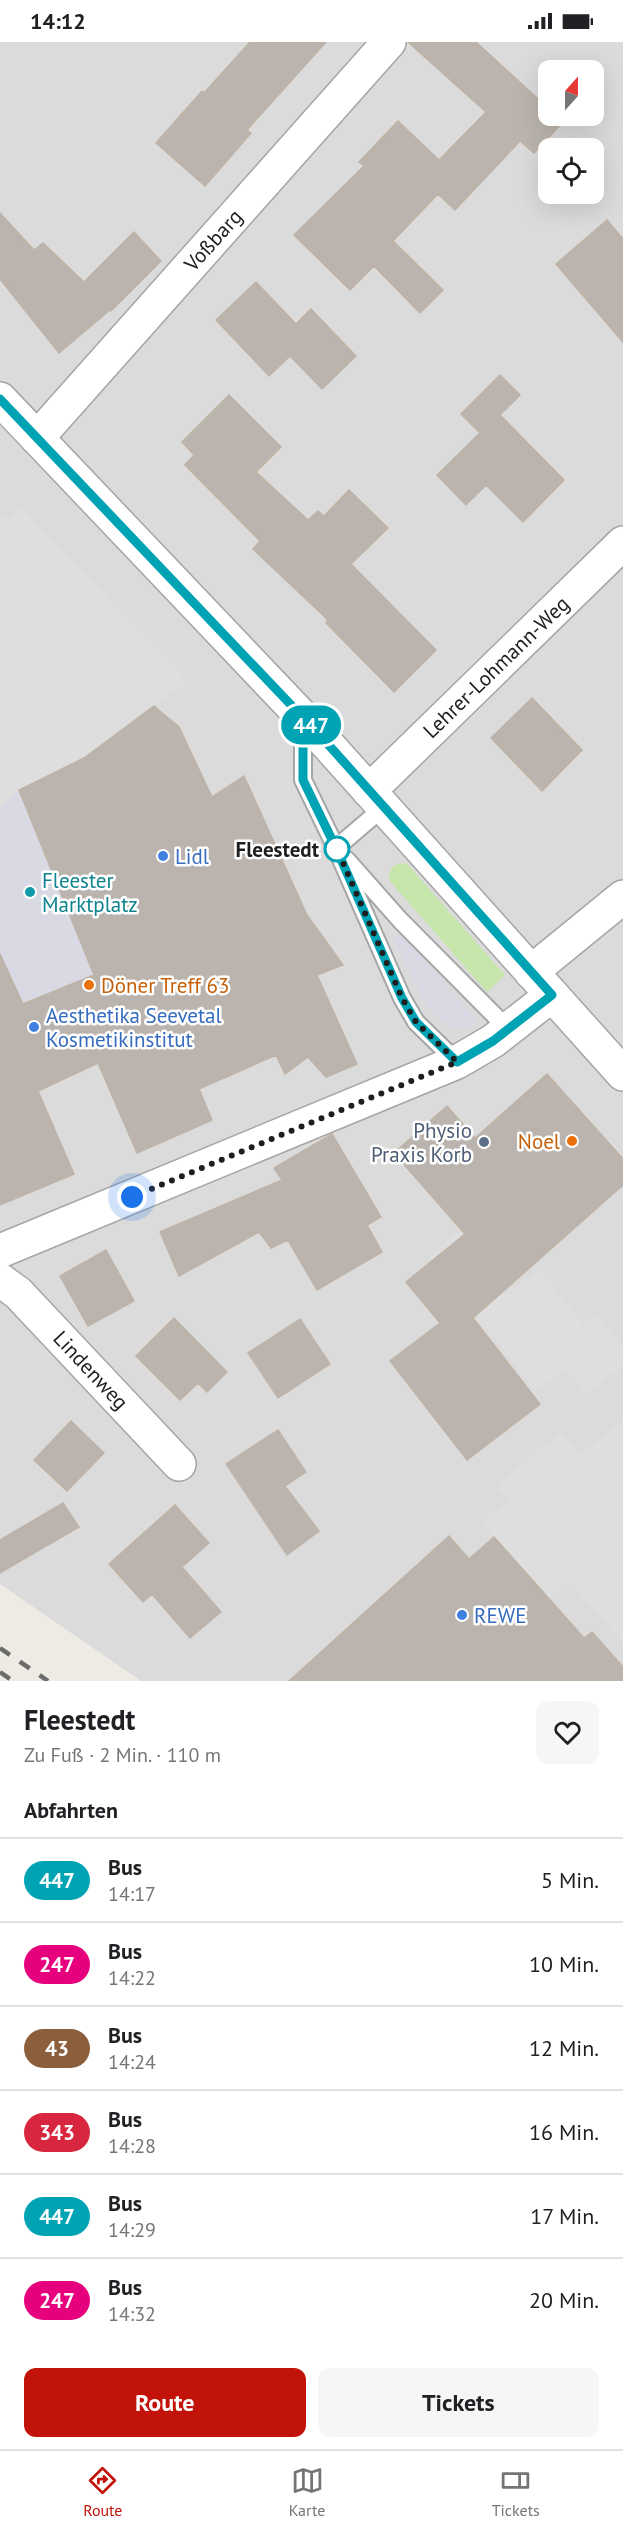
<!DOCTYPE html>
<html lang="de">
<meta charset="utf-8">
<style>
:root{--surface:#fff;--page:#f6f6f6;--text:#202124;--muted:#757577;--line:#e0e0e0;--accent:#c2130a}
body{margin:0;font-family:"PT Sans",sans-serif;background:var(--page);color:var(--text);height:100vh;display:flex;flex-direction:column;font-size:22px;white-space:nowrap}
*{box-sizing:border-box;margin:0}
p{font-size:20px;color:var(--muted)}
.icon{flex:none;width:33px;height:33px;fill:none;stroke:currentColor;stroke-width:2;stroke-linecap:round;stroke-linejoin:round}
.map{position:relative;height:1639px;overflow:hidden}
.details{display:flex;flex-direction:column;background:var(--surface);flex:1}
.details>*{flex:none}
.badge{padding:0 12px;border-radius:20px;font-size:21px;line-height:39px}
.needle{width:39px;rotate:21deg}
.buttons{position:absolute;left:538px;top:18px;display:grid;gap:12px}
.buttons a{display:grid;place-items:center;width:66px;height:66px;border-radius:12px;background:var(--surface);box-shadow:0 6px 24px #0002;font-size:30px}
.you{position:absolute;width:30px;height:30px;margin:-15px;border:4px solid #fff;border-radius:50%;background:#1a73e8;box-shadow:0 0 0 9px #1a73e833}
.map>.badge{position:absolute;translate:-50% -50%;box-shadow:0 0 0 3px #fff}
h2{padding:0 24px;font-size:22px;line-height:54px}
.round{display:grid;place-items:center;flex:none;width:63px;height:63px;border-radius:12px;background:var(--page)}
.headline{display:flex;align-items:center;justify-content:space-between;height:102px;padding:0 24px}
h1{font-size:28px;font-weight:800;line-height:45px}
.primary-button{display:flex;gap:12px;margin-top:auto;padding:12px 24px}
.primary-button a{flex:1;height:69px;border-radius:12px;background:var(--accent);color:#fff;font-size:24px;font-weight:800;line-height:69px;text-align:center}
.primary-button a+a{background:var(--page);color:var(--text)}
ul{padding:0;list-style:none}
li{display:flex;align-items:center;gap:18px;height:84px;padding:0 24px;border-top:2px solid var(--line)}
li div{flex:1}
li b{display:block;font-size:22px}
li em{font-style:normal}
li .badge{min-width:66px;font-weight:700;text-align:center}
.status{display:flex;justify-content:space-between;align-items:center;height:42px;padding:0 30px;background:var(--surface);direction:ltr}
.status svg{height:16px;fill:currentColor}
.tab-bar{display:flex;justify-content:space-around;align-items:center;height:84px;border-top:2px solid var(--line);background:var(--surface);font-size:16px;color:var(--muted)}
.tab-bar a{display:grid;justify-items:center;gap:3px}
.tab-bar .selected{color:var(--accent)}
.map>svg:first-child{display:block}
.residential{fill:#dcdbdb;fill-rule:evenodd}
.grass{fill:#c6e6ac}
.parking{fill:#dedede}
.plaza{fill:#d9d9e4}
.building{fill:#bbb4ae;stroke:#bfb3a7;stroke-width:1.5}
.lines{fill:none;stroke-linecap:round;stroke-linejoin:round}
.service-casing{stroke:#a5a5a5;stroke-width:20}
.minor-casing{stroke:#a5a5a5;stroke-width:36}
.tertiary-casing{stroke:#a5a5a5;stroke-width:36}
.service{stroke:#fff;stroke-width:16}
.minor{stroke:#fff;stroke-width:33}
.tertiary{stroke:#fff;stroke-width:33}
.rail{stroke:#6c6c6c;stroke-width:4.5;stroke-dasharray:12 12;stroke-linecap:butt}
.line-casing{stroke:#fff;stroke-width:14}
.line{stroke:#00a3b4;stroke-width:9}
.walk{stroke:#1e1e1e;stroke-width:6;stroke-dasharray:0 10.8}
.stop-dot{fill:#fff;stroke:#00a3b4;stroke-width:3}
.shop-dot{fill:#3f7fe0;stroke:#fff;stroke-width:2}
.culture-dot{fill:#0f9aa8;stroke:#fff;stroke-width:2}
.food-dot{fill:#e8710a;stroke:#fff;stroke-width:2}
.service-dot{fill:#5c6f8a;stroke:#fff;stroke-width:2}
.labels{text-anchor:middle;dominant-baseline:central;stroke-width:5;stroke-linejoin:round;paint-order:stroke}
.street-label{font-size:21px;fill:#1e1e1e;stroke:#fff}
.stop-label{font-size:21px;font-weight:bold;fill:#1e1e1e;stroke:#fff;text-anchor:end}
.shop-label{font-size:21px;fill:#366cbe;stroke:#fff;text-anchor:start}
.culture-label{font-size:21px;fill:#0d838f;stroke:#fff;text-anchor:start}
.food-label{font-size:21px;fill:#c56008;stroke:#fff;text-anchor:start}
.service-label{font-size:21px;fill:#4e5e75;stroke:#fff;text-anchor:end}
</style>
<div class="status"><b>14:12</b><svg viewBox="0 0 49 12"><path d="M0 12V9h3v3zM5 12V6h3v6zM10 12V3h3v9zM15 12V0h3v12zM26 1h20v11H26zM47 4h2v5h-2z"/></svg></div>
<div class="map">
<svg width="623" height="1639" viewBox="0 0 623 1639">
<rect width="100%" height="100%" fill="#eeebe4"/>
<!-- residential -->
<path class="residential" d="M 0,0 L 623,0 L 623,1639 L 141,1639 L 0,1542 ZM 549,28 L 594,28 L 594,74 L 549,74 ZM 549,106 L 594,106 L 594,152 L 549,152 Z"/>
<!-- grass -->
<path class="grass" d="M 400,821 L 407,822 L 505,933 L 487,950 L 389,838 C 388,830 391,824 400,821 Z"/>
<!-- parking -->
<path class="parking" d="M 21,465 L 187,639 L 84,716 L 19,748 L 0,768 L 0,472 L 6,478 Z
M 457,1191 L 507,1253 L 539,1227 L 583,1283 L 597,1273 L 623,1304 L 623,1323 L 586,1352 L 565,1326 L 536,1350 L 430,1214 Z
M 623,1378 L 623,1600 L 569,1539 L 548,1556 L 481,1480 L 509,1458 L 496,1444 L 561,1390 L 581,1413 Z"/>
<!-- plaza -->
<path class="plaza" d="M 19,748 L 94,933 L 23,962 L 0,934 L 0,768 Z
M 399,891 L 403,892 L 477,979 L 473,983 L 454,986 L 442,979 L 426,963 L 393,896 Z"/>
<!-- building -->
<path class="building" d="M 250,0 L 326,0 L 247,88 L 251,91 L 205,144 L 156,101 L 202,49 L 204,51 Z
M 408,0 L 476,0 L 549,67 L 549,74 L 555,74 L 563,80 L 534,111 L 520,99 L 455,168 L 438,152 L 393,199 L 443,248 L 420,271 L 374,224 L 350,248 L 294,193 L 364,124 L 359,120 L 398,79 L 439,118 L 486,70 Z
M 0,171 L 34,208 L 43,201 L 84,240 L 134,190 L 161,219 L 111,269 L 110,268 L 59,311 L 0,237 Z
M 607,178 L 623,197 L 623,300 L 556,222 Z
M 256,240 L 296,282 L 311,267 L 356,314 L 322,347 L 290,314 L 269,334 L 216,278 Z
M 500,333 L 520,353 L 500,373 L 564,438 L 523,480 L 486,443 L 466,463 L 437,433 L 480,391 L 461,372 Z
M 229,353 L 281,405 L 256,430 L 308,478 L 318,469 L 324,474 L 349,448 L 388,486 L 351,522 L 436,608 L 394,650 L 326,581 L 328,578 L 253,507 L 260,499 L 185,423 L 194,413 L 182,400 Z
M 532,656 L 582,708 L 542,749 L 491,696 Z
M 154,664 L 179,685 L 212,755 L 244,734 L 307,873 L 343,923 L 317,933 L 357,1022 L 326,1035 L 308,1015 L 285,1032 L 276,1013 L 199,1047 L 212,1078 L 137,1111 L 98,1021 L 38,1049 L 74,1132 L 0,1163 L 0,912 L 23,962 L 94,933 L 19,748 L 84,716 Z
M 547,1032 L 623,1117 L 623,1143 L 473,1276 L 540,1362 L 467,1418 L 390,1319 L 440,1281 L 406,1240 L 465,1192 L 394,1111 L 447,1064 L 475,1096 Z
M 332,1092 L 381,1175 L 367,1183 L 382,1210 L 317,1248 L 288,1198 L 271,1206 L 259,1190 L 179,1234 L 160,1190 L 282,1138 L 274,1126 Z
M 106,1208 L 134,1259 L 88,1284 L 60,1234 Z
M 174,1276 L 227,1330 L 207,1350 L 198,1341 L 180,1358 L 136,1314 Z
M 300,1277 L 330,1322 L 278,1356 L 248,1311 Z
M 71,1379 L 104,1411 L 67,1449 L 34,1418 Z
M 278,1388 L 306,1430 L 285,1444 L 319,1489 L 287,1513 L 226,1422 Z
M 63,1461 L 79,1485 L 0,1531 L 0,1498 Z
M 175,1463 L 209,1501 L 182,1525 L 221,1570 L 190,1596 L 152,1552 L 143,1560 L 109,1522 Z
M 449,1494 L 469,1517 L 494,1495 L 584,1596 L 592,1590 L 623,1625 L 623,1639 L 289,1639 Z"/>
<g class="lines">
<!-- service casing -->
<g class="service-casing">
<path id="service" d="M 311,684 L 303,704 L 303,738 L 336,806 L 402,956 L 416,980 L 457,1020
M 336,806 L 384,765
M 347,818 L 400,878 L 508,987"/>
</g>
<!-- minor casing -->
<g class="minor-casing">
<path id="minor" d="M 37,396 L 389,0
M 369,749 L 623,501
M 531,930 L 623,855
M 0,1209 L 457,1020 L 493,999 L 552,953
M 0,1238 L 18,1251 L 179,1422"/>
</g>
<!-- tertiary casing -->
<g class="tertiary-casing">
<path id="tertiary" d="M 0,357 L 311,684 L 623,1032"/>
</g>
<!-- service -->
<use href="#service" class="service"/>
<!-- minor -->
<use href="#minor" class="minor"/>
<!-- tertiary -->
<use href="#tertiary" class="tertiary"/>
<!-- rail -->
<path class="rail" d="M 0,1606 L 48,1639
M 0,1630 L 13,1639"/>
</g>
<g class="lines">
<!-- line casing -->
<g class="line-casing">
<path id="line" d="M 0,357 L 311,684 L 303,704 L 303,738 L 336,806 L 402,956 L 416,980 L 457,1020 L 493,999 L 552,953 L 326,700"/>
</g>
<!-- line -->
<use href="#line" class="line"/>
<!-- walk -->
<path class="walk" d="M 132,1155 L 457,1020 L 416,980 L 402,956 L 337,807"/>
</g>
<!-- markers -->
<circle class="stop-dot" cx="337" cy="807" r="12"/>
<g class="shop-dot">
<circle cx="163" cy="814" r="6"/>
<circle cx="34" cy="985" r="6"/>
<circle cx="462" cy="1573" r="6"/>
</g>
<circle class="culture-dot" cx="30" cy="850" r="6"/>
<g class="food-dot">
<circle cx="89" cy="943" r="6"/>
<circle cx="572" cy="1099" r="6"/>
</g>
<circle class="service-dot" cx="484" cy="1100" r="6"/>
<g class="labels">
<!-- street labels -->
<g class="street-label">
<text transform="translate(213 198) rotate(-48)">Voßbarg</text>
<text transform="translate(496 625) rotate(-44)">Lehrer-Lohmann-Weg</text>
<text transform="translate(91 1328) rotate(47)">Lindenweg</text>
</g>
<!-- stop labels -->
<g class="stop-label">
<text x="319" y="807">Fleestedt</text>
</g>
<!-- shop labels -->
<g class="shop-label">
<text x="175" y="814">Lidl</text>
<text x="46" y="973">Aesthetika Seevetal<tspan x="46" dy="24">Kosmetikinstitut</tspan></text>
<text x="474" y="1573">REWE</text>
</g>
<!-- culture labels -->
<g class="culture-label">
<text x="42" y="838">Fleester<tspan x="42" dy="24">Marktplatz</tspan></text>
</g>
<!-- food labels -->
<g class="food-label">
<text x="101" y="943">Döner Treff 63</text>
<text x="560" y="1099" text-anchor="end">Noel</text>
</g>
<!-- service labels -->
<g class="service-label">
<text x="472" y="1088">Physio<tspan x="472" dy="24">Praxis Korb</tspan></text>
</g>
</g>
</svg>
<div class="buttons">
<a><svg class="needle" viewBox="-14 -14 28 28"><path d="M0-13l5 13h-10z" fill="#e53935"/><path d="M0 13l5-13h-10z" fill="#757577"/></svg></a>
<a><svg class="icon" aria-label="locate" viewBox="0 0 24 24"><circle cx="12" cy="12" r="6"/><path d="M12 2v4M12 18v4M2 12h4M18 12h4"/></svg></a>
</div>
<div class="you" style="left:132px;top:1155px"></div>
<b class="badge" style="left:311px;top:683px;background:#00a3b4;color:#fff">447</b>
</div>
<section class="details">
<div class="headline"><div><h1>Fleestedt</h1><p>Zu Fuß · 2 Min. · 110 m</p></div><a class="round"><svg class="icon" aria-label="heart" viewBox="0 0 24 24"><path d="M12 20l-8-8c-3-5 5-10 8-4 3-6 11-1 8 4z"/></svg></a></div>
<h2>Abfahrten</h2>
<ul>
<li><span class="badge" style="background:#00a3b4;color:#fff">447</span><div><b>Bus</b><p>14:17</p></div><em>5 Min.</em></li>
<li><span class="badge" style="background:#e6007e;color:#fff">247</span><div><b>Bus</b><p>14:22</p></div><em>10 Min.</em></li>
<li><span class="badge" style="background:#8b5e3c;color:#fff">43</span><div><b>Bus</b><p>14:24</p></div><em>12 Min.</em></li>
<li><span class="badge" style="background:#d7263d;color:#fff">343</span><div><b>Bus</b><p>14:28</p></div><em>16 Min.</em></li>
<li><span class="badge" style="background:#00a3b4;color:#fff">447</span><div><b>Bus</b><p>14:29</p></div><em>17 Min.</em></li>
<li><span class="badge" style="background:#e6007e;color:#fff">247</span><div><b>Bus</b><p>14:32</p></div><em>20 Min.</em></li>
</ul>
<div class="primary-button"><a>Route</a><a>Tickets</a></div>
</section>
<nav class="tab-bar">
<a class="selected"><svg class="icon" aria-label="directions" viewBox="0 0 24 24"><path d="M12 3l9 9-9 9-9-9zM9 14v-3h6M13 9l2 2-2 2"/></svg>Route</a>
<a><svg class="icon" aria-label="map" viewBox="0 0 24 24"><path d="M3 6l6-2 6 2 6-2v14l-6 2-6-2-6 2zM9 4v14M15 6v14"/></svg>Karte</a>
<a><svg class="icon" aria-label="tickets" viewBox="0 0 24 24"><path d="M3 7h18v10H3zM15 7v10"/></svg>Tickets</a>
</nav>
